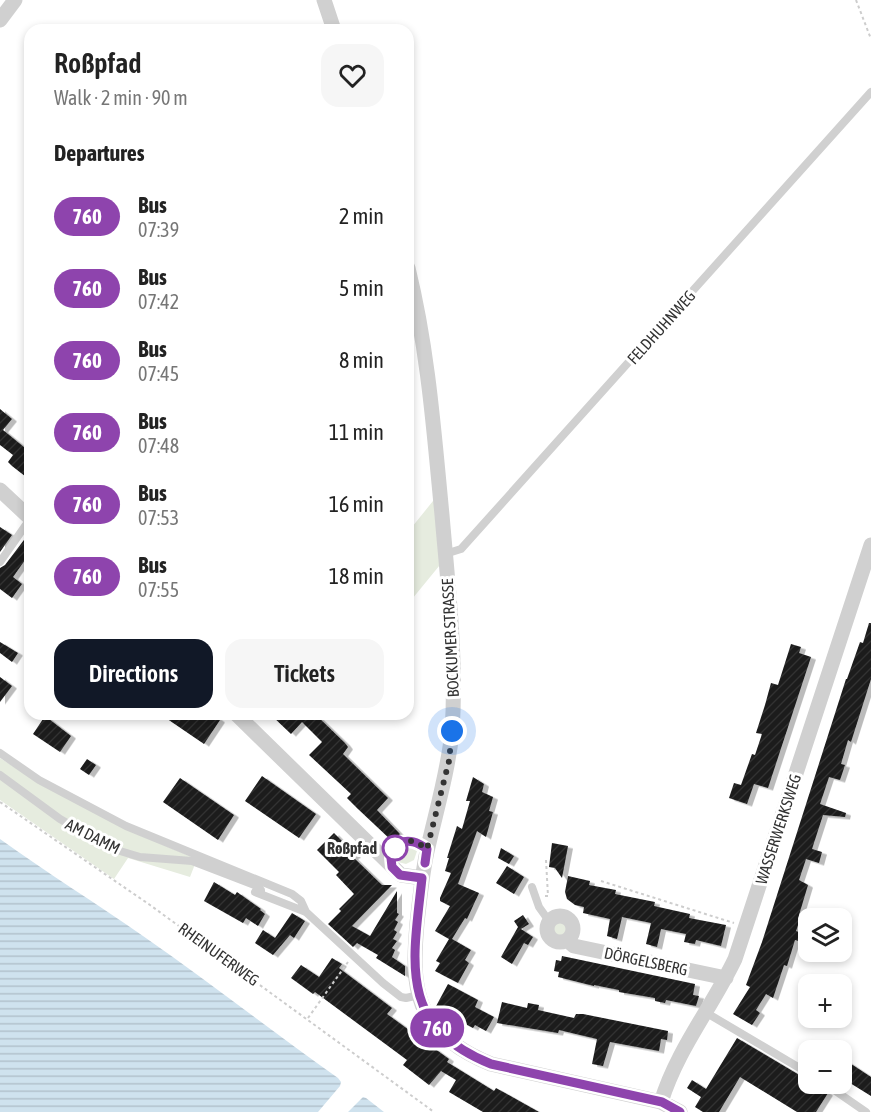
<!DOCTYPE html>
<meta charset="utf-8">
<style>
:root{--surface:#fff;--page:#f6f6f6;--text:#222;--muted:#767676;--accent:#111827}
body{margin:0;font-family:"Asap Condensed",sans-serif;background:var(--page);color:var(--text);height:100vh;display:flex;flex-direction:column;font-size:22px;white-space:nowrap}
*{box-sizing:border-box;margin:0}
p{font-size:20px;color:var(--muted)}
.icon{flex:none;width:33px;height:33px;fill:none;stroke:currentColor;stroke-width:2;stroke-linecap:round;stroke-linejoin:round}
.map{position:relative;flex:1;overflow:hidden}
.panel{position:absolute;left:24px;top:24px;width:390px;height:696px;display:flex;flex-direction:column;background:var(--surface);border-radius:18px;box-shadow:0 3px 9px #0003}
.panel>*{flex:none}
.badge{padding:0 12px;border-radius:20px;font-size:21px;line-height:39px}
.buttons{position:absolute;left:798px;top:908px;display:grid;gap:12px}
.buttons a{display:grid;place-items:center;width:54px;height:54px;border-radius:12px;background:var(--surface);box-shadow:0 3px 9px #0003;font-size:30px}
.you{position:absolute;width:30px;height:30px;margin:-15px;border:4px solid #fff;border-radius:50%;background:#1a73e8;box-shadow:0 0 0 9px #1a73e833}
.map>.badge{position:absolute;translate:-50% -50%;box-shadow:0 0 0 3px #fff}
h2{padding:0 30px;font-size:22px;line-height:54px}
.round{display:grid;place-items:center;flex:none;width:63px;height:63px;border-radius:18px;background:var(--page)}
.summary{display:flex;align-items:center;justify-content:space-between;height:102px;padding:0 30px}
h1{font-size:28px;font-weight:600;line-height:45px}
.action{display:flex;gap:12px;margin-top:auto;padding:12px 30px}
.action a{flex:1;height:69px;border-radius:18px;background:var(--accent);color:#fff;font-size:24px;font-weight:600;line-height:69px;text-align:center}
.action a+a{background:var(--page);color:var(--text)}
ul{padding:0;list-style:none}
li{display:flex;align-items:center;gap:18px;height:72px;padding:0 30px}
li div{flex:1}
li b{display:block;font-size:22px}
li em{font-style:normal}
li .badge{min-width:66px;font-weight:700;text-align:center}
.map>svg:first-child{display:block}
.green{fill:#e6ecdf}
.forest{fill:url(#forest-firs)}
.water{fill:url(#water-rules)}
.building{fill:url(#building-hatch);filter:url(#shadow)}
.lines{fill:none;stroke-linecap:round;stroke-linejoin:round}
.path{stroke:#cdcdcd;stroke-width:2;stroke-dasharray:3 3;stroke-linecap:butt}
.service{stroke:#d0d0d0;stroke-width:8}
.minor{stroke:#d0d0d0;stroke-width:15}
.line-casing{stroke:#fff;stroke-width:14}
.line{stroke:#8e44ad;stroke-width:9}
.walk{stroke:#333;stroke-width:6;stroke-dasharray:0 10.8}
.stop-dot{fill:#fff;stroke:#8e44ad;stroke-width:3}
.labels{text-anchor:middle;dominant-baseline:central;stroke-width:6;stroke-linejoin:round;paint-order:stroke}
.street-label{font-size:16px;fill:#333;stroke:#fff}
.stop-label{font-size:16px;font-weight:bold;fill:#333;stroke:#fff;text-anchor:end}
</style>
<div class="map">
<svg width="871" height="1112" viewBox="0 0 871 1112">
<defs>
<pattern id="forest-firs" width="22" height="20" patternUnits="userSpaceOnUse" patternTransform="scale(1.5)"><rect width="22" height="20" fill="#e6ecdf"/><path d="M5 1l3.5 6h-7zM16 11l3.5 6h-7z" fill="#c6cbc0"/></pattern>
<pattern id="water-rules" width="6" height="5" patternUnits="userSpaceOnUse" patternTransform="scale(1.5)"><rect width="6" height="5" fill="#cfe2ee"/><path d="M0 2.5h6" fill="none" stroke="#b2c2cd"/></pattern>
<pattern id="building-hatch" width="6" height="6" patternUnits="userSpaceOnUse" patternTransform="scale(1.5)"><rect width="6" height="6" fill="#1a1a1a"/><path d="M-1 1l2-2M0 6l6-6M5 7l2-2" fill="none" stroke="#333"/></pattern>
<filter id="shadow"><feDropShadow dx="5" dy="2.5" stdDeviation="0" flood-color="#0004"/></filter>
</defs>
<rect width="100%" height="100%" fill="#fff"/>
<!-- green -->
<path class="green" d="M 437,496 L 444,560 L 408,604 L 408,532 Z
M 0,758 C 63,799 128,831 197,859 L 190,877 L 128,858 L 114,879 L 0,800 Z
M553 929a7 7 0 1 1 14 0a7 7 0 1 1-14 0Z"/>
<!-- forest -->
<path class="forest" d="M 409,847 L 417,851 L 414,860 L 406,864 L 398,862 L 397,858 L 400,850 Z"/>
<!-- water -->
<path class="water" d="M 0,839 C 47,873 96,903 143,936 C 209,982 273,1032 338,1078 L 341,1082 L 340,1086 L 318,1112 L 0,1112 Z
M 363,1097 L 366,1098 L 384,1112 L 348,1112 Z"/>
<!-- building -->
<path class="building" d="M 0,409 L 12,419 L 3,430 L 30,452 L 30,480 L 12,466 L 8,462 L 13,455 L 0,445 Z
M 0,527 L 12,535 L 0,552 Z
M 30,532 L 30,553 L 13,577 L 22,584 L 12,598 L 0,589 L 0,568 L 5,565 Z
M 869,623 L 871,623 L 871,679 L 851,742 L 848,740 L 841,764 L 845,765 L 840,780 L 829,777 L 820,804 L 846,813 L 845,817 L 823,815 L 812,849 L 822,852 L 819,863 L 806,859 L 799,880 L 808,885 L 799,915 L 801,916 L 796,931 L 808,935 L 805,943 L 795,940 L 787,966 L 784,965 L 773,998 L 766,994 L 756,1010 L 760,1013 L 752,1025 L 733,1014 L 750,987 L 746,985 L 762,942 L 846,679 L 847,679 L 860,642 L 863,643 Z
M 0,642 L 18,653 L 12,662 L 0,653 Z
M 791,644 L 801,647 L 799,653 L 811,657 L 768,788 L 754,784 L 747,804 L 729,798 L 734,783 L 741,785 L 752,754 L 755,755 L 762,734 L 756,733 L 765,705 L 771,683 L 778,685 Z
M 0,677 L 12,686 L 0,702 Z
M 160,714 L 212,714 L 220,720 L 204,744 Z
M 270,714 L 315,714 L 345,743 L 348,747 L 343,754 L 388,798 L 377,810 L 400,834 L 397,837 L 392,841 L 358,809 L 347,798 L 351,794 L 309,755 L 322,742 L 302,722 L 291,734 Z
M 45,716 L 71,736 L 60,752 L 33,734 Z
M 87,759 L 96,765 L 89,775 L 80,769 Z
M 262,776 L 316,814 L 299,838 L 245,801 Z
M 473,777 L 484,784 L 482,792 L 493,797 L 489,811 L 493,812 L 486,837 L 477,831 L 458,884 L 479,893 L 467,919 L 465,918 L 452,939 L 471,950 L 465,960 L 469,963 L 458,983 L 435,971 L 440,963 L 436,961 L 449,939 L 435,931 L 450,906 L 440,901 L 440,898 L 451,873 L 445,871 L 449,858 L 447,858 L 457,826 L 462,829 L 470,801 L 466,801 Z
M 180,778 L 234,815 L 218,840 L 163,802 Z
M 334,833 L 356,855 L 353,857 L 382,885 L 392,885 L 352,926 L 370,936 L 397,891 L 397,913 L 399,914 L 395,920 L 398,922 L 394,930 L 397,932 L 393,939 L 397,941 L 392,948 L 395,950 L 392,957 L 405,966 L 405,976 L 376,958 L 378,955 L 357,943 L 353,947 L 328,924 L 341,911 L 339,909 L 354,894 L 336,875 L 339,872 L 317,850 Z
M 552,843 L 568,846 L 562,878 L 555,868 L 549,867 Z
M 501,848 L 514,856 L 509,864 L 498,858 Z
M 507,866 L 524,877 L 514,894 L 496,883 Z
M 568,876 L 590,881 L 589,885 L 616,890 L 615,894 L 655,902 L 654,906 L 690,914 L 689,918 L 726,925 L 721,946 L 696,940 L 695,944 L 684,942 L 686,934 L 661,929 L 657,947 L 646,944 L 651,923 L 622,917 L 617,939 L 607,936 L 610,919 L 583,913 L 584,907 L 575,905 L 567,899 L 565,892 Z
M 214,882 L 235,895 L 237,892 L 261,909 L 260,910 L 265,914 L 258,926 L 246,918 L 243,923 L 204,901 Z
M 292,913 L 305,921 L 294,938 L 290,935 L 273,955 L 255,943 L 263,930 L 275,938 Z
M 523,915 L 529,924 L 521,929 L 533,937 L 528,945 L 524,943 L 512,964 L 501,957 L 518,927 L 514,921 Z
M 562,956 L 695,984 L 693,995 L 699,996 L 696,1006 L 666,1000 L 665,1003 L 655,1001 L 655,998 L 619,992 L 619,990 L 594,985 L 594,986 L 558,977 L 559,972 L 554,971 L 556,960 L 561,961 Z
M 332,958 L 342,964 L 339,968 L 392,1008 L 387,1014 L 449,1059 L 447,1062 L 494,1091 L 496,1088 L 539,1112 L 483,1112 L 449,1092 L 456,1080 L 441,1071 L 429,1085 L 403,1065 L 407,1060 L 315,992 L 313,994 L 291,978 L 301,965 L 319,977 Z
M 448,984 L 478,1000 L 475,1007 L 494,1017 L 486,1031 L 475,1025 L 473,1028 L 435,1008 Z
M 502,1002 L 527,1008 L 528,1003 L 539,1005 L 538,1010 L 574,1018 L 576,1014 L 583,1014 L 668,1031 L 667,1040 L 661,1039 L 659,1051 L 610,1042 L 603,1066 L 592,1064 L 597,1039 L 559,1030 L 558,1033 L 497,1023 Z
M 737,1038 L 806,1079 L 808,1083 L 813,1083 L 828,1093 L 816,1112 L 797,1112 L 740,1077 L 719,1112 L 703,1112 L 695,1107 L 701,1097 L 687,1088 L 692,1080 L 706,1089 Z
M 842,1058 L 871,1077 L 871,1096 L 842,1078 Z"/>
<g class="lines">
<!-- path -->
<path class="path" d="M 856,0 L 871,39
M 0,802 L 150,905 L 434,1112
M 601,881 L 734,923
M 545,896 L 548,896 L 546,860
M 308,1018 L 348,962"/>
<!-- service -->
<path class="service" d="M 445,554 L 461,549 L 871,92
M 0,562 L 30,519
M 0,753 L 39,780 L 126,826 L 292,894 L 301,901 L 306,912
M 0,775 L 60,819 L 110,848 L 140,857 L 192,861 L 257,886 L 261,890 L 261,894
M 391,866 L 391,858 L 398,843 C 410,839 417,842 427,849
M 532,887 L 539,907 L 549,921
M 255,892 L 306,912 L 383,983 L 401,997 L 406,998 L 419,995
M 705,1012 L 808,1073
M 824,1083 L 866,1112"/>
<!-- minor -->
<path class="minor" d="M 324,0 L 334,30
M 0,20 L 15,0
M 408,268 C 428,349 434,432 442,515 C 448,586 457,660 452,732 C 448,771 437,808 428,847 C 422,872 420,898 417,923 C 415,947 413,972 419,995 C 428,1030 459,1051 491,1064 L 661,1102 L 680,1112
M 0,490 L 30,518
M 236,714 L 401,875 L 422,878
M547 929a13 13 0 1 1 26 0a13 13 0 1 1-26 0Z
M 567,940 L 574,946 L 726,978
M 661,1102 C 678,1048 711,1009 735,959 L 871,545"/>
</g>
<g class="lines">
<!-- line casing -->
<g class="line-casing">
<path id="line" d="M 425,863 L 427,849 C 417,842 410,839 398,843 L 391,858 L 392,867 L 400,875 L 422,878 C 413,962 397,1026 491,1064 L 662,1102 L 680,1112"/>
</g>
<!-- line -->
<use href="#line" class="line"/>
<!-- walk -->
<path class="walk" d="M 395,848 L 394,849 C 403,835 416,841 427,849 L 449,761 L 452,731"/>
</g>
<!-- markers -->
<circle class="stop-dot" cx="395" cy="848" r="12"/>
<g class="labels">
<!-- street labels -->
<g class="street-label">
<text transform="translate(661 327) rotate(-48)">FELDHUHNWEG</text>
<text transform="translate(450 638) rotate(-93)">BOCKUMER STRASSE</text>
<text transform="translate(778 829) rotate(-72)">WASSERWERKSWEG</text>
<text transform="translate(93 836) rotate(27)">AM DAMM</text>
<text transform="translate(219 954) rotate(36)">RHEINUFERWEG</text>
<text transform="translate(646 961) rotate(12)">DÖRGELSBERG</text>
</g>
<!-- stop labels -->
<g class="stop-label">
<text x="377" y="848">Roßpfad</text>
</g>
</g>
</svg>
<div class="buttons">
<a><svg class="icon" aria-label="layers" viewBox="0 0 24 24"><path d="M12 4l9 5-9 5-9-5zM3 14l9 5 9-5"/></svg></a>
<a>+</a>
<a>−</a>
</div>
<div class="you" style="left:452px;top:731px"></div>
<b class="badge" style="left:437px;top:1028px;background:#8e44ad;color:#fff">760</b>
<section class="panel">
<div class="summary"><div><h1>Roßpfad</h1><p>Walk · 2 min · 90 m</p></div><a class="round"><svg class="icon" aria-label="heart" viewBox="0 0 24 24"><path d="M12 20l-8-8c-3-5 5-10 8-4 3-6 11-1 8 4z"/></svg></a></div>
<h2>Departures</h2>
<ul>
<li><span class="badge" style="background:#8e44ad;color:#fff">760</span><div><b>Bus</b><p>07:39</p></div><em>2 min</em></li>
<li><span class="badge" style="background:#8e44ad;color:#fff">760</span><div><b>Bus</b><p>07:42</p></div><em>5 min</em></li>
<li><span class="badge" style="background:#8e44ad;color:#fff">760</span><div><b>Bus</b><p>07:45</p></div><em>8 min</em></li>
<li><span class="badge" style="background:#8e44ad;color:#fff">760</span><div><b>Bus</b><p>07:48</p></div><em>11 min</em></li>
<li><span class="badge" style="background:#8e44ad;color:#fff">760</span><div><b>Bus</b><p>07:53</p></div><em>16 min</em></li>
<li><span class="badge" style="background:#8e44ad;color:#fff">760</span><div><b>Bus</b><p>07:55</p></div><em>18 min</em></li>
</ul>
<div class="action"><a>Directions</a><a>Tickets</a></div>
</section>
</div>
